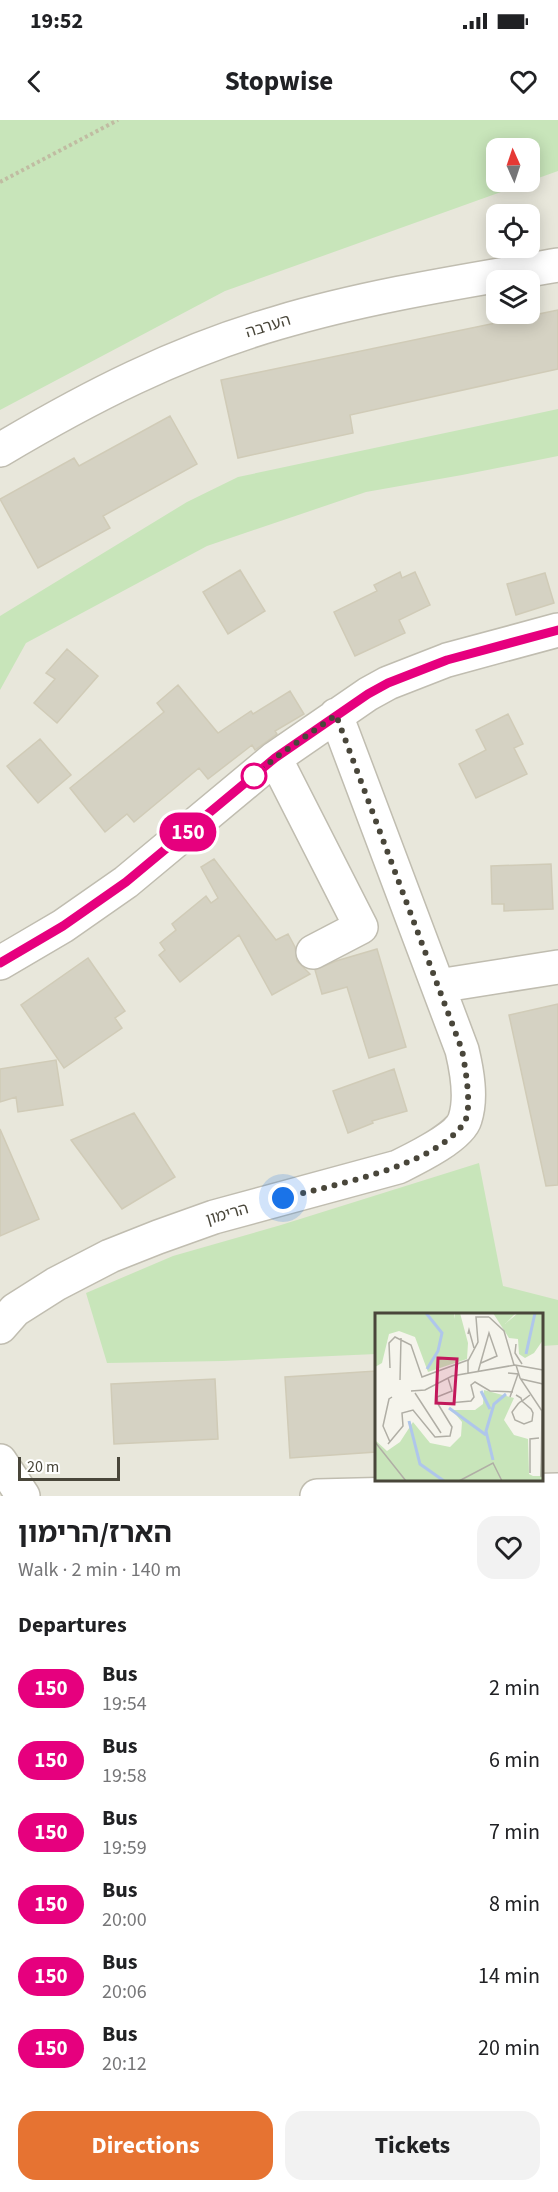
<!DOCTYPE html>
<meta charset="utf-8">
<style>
:root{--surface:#fff;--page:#f2f2f2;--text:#202124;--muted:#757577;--accent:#e67332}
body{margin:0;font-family:"Source Sans 3","Noto Sans Hebrew",sans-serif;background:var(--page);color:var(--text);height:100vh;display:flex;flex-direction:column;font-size:22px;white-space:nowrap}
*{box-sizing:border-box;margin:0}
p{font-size:20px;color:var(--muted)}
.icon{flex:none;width:33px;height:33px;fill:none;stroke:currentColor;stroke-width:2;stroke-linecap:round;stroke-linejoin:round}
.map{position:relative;height:1376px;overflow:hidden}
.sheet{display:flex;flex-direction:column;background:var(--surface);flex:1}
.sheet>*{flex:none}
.badge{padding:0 12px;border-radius:20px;font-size:21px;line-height:39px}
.needle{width:39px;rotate:357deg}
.tools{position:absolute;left:486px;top:18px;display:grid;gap:12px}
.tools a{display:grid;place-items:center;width:54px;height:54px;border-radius:12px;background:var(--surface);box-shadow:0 3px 15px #0003;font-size:30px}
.scale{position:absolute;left:18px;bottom:15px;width:102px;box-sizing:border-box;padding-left:6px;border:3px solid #49463a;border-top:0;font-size:16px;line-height:21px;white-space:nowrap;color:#49463a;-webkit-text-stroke:4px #fff;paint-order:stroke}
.you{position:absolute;width:30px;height:30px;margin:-15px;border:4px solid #fff;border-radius:50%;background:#1a73e8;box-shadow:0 0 0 9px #1a73e833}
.map>.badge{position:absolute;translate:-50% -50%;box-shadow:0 0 0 3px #fff}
h2{padding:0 18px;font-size:22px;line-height:54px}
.round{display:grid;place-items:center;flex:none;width:63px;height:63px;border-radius:18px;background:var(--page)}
.head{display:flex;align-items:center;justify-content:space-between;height:102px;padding:0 18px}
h1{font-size:28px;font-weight:700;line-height:45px}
.cta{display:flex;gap:12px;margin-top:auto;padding:12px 18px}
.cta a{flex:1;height:69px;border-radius:18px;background:var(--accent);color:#fff;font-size:24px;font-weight:700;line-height:69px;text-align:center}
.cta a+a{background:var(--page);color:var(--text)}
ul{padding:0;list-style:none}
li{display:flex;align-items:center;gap:18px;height:72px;padding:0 18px}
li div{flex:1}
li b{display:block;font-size:22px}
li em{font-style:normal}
li .badge{min-width:66px;font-weight:700;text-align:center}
.status{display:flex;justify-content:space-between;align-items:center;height:42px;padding:0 30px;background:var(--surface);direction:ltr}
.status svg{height:16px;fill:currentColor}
header{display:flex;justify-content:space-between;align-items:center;height:78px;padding:0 18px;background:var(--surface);font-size:27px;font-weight:700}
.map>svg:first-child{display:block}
.residential{fill:#e8e7db;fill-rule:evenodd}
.green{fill:#c8e5ba}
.building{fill:#d5d2c3;stroke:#d0cbb7;stroke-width:1.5}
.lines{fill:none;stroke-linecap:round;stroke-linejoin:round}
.minor-casing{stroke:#c0bdb0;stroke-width:36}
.path{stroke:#c0bca2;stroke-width:4;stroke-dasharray:3 3;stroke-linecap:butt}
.minor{stroke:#fff;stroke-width:33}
.line-casing{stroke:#fff;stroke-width:14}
.line{stroke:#e6007e;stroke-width:9}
.walk{stroke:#49463a;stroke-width:6;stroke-dasharray:0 10.8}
.stop-dot{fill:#fff;stroke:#e6007e;stroke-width:3}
.labels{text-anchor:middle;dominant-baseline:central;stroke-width:5;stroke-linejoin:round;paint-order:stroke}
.street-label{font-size:16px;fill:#49463a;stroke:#fff}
.inset-river{fill:none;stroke:#afc6eb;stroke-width:3}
.inset-road{fill:none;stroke:#b0aea5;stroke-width:1.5}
.view{fill:#c2185b;fill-opacity:0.15;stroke:#c2185b;stroke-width:3}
.inset-edge{fill:none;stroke:#49463a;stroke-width:3}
</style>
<div class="status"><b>19:52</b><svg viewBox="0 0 49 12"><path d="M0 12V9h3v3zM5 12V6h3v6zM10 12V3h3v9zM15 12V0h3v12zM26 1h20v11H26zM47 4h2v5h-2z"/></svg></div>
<header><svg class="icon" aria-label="back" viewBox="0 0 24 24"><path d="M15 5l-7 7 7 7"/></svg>Stopwise<svg class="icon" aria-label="heart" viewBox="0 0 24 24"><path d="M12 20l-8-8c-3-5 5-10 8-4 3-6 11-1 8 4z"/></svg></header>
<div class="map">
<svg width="558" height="1376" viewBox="0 0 558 1376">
<rect width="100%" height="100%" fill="#f5f4ec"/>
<!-- residential -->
<path class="residential" d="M 558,0 L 558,1376 L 0,1376 L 0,245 ZM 496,28 L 530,28 L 530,62 L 496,62 ZM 496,94 L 530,94 L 530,128 L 496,128 ZM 496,160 L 530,160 L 530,194 L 496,194 ZM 376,1194 L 542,1194 L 542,1360 L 376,1360 Z"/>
<!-- green -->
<path class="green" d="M 0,0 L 558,0 L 558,51 L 530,61 L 530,28 L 496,28 L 496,62 L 529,62 L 225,171 L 0,290 Z
M 558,289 L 558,336 L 462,355 L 366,372 L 207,426 L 26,523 L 0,570 L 0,496 L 187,382 L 238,357 Z
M 479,1043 L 503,1166 L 558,1180 L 558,1225 L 542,1226 L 542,1194 L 376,1194 L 376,1234 L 223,1241 L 107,1243 L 86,1173 L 173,1136 L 281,1105 Z"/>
<!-- building -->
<path class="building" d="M 558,190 L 558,249 L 350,295 L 353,313 L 238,338 L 221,260 Z
M 170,296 L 197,344 L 103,396 L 110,408 L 38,448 L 0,379 L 74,338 L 79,346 Z
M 240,450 L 265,491 L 228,514 L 203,472 Z
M 400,452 L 402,458 L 415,452 L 430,485 L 399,500 L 405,513 L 355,536 L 334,492 L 377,471 L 374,465 Z
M 545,453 L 554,483 L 516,495 L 507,464 Z
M 67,529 L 98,556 L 57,603 L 34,583 L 55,559 L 46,553 Z
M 178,565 L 218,613 L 251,591 L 253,594 L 290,571 L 304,594 L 275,611 L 277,614 L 255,630 L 252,625 L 208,659 L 199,648 L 134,702 L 127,694 L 105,712 L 70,668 L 164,592 L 157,583 Z
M 508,594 L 523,624 L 514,628 L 527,654 L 476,678 L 459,644 L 486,630 L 476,610 Z
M 40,619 L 71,655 L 38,683 L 7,646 Z
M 214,739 L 276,820 L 288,814 L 295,827 L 297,841 L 310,854 L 272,875 L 239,815 L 180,862 L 159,835 L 165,830 L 160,823 L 176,810 L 172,804 L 206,776 L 211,783 L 218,778 L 201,747 Z
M 551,744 L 553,789 L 504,791 L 504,784 L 492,784 L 491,746 Z
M 377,829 L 406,927 L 369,938 L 347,867 L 322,874 L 315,850 L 336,841 Z
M 88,838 L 125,891 L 115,898 L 122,908 L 64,948 L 21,885 Z
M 558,884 L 558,1065 L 546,1066 L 509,895 Z
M 56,940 L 63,985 L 18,992 L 16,977 L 0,982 L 0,949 Z
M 394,949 L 407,991 L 372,1001 L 373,1003 L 348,1013 L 333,971 Z
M 134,993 L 175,1057 L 122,1089 L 71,1020 Z
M 0,1009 L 39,1099 L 0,1116 Z
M 376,1251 L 376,1332 L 290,1338 L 285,1257 Z
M 215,1259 L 218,1319 L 114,1324 L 111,1264 Z"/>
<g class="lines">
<!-- minor casing -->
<g class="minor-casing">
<path id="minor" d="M 0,330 C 89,277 177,232 277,203 C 367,176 465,161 558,145
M 275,638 L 361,807 L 313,832
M 0,843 L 63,806 L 126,762 L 275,638 L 368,574 L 388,563 L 447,540 L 558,510
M 438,866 L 558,847
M 0,1207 L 15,1190 L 56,1164 L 110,1136 L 158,1117 L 214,1097 L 398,1047 C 414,1039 460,1017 465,999 C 472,978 467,951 462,930 L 336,595
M 0,1341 L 23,1376
M 317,1376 L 558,1370"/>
</g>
<!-- path -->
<path class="path" d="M 0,62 L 118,0"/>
<!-- minor -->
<use href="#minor" class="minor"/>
</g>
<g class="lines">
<!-- line casing -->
<g class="line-casing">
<path id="line" d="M 0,843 L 63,806 L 126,762 L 275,638 L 368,574 L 388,563 L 447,540 L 558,510"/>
</g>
<!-- line -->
<use href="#line" class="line"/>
<!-- walk -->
<path class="walk" d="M 254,656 L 275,638 L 336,595 L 462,930 C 465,946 473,990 464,1003 C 434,1047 332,1065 283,1078"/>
</g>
<!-- markers -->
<circle class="stop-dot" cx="254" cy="656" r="12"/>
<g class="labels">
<!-- street labels -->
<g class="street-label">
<text transform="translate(268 206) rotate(-17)">הערבה</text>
<text transform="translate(227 1094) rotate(-16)">הרימון</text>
</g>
</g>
<!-- overview -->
<g transform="translate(375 1193)">
<rect width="168" height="168" fill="#f5f4ec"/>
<path d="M 0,0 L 79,0 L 80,6 L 80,0 L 85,0 L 93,30 L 92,46 L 53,59 L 40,24 L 24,18 L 14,21 L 7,50 L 0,54 ZM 118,0 L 141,0 L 130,11 L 143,0 L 168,0 L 168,27 L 159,40 L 150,45 L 144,41 L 143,26 L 134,25 ZM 109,77 L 139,85 L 129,107 L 139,122 L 153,126 L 154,161 L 158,163 L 165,163 L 168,121 L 168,168 L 0,168 L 0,127 L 12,138 L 25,129 L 38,109 L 55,130 L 75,134 L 86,123 L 87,109 L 77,97 L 100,97 L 108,91 Z" fill="#c8e5ba"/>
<path class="inset-river" d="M 51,0 L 67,20 L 63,38 L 52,56M 151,41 L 160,0M 106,78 L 115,96M 74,95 L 111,122M 34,108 L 45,151 L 69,168M 118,147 L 111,118 L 119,91 L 131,81"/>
<path class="inset-road" d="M 114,4 L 129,18 L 139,52M 93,21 L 94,17 L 99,35M 141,31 L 140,40 L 147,51M 141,52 L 145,65 L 167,98 L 166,164M 15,55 L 14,30 L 20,24 L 36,32 L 47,64 L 93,47M 103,59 L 114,20 L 122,43 L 106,50M 93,60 L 93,48 L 103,29 L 101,4 L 114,4M 133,60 L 143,61 L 135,84M 146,66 L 168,71M 25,67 L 26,25M 36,78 L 50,77 L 77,63 L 140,52 L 168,57M 40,80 L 66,120M 141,82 L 146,85 L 147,88 L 148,89 L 156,96 L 158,100 L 157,108 L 149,111 L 140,107 L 137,99 L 143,91 L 145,89 L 147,88 L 155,82M 63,91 L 96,88 L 99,84 L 96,72 L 100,69 L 115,78 L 138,79M 63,91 L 62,84 L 77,78 L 73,65M 0,129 L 31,168M 15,129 L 8,113 L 14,86 L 17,84M 13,131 L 28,113 L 27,100 L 38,97 L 60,124 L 75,123 L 77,114 L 63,91M 155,160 L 155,126 L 164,125M 84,168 L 118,150 L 127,168"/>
<path class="view" d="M 63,45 L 82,46 L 79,91 L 61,90 Z"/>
<rect width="168" height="168" class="inset-edge"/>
</g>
</svg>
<div class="tools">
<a><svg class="needle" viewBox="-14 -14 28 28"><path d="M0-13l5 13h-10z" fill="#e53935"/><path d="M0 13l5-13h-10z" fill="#757577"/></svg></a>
<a><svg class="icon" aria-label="locate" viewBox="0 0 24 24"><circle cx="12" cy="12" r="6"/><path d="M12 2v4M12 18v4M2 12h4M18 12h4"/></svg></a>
<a><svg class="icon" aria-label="layers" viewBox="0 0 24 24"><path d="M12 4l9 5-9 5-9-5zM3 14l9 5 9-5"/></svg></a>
</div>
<div class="scale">20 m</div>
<div class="you" style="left:283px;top:1078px"></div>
<b class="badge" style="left:188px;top:712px;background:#e6007e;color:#fff">150</b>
</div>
<section class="sheet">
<div class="head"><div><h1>הארז/הרימון</h1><p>Walk · 2 min · 140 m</p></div><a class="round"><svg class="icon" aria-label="heart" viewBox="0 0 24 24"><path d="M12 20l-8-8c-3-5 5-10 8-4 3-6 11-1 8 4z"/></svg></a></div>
<h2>Departures</h2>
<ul>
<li><span class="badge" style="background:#e6007e;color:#fff">150</span><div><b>Bus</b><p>19:54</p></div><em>2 min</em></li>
<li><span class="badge" style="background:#e6007e;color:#fff">150</span><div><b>Bus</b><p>19:58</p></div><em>6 min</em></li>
<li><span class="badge" style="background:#e6007e;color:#fff">150</span><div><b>Bus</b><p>19:59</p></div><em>7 min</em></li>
<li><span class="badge" style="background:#e6007e;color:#fff">150</span><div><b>Bus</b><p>20:00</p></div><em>8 min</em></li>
<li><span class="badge" style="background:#e6007e;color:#fff">150</span><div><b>Bus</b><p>20:06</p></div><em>14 min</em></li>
<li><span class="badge" style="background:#e6007e;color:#fff">150</span><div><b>Bus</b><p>20:12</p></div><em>20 min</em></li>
</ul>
<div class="cta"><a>Directions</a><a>Tickets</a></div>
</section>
